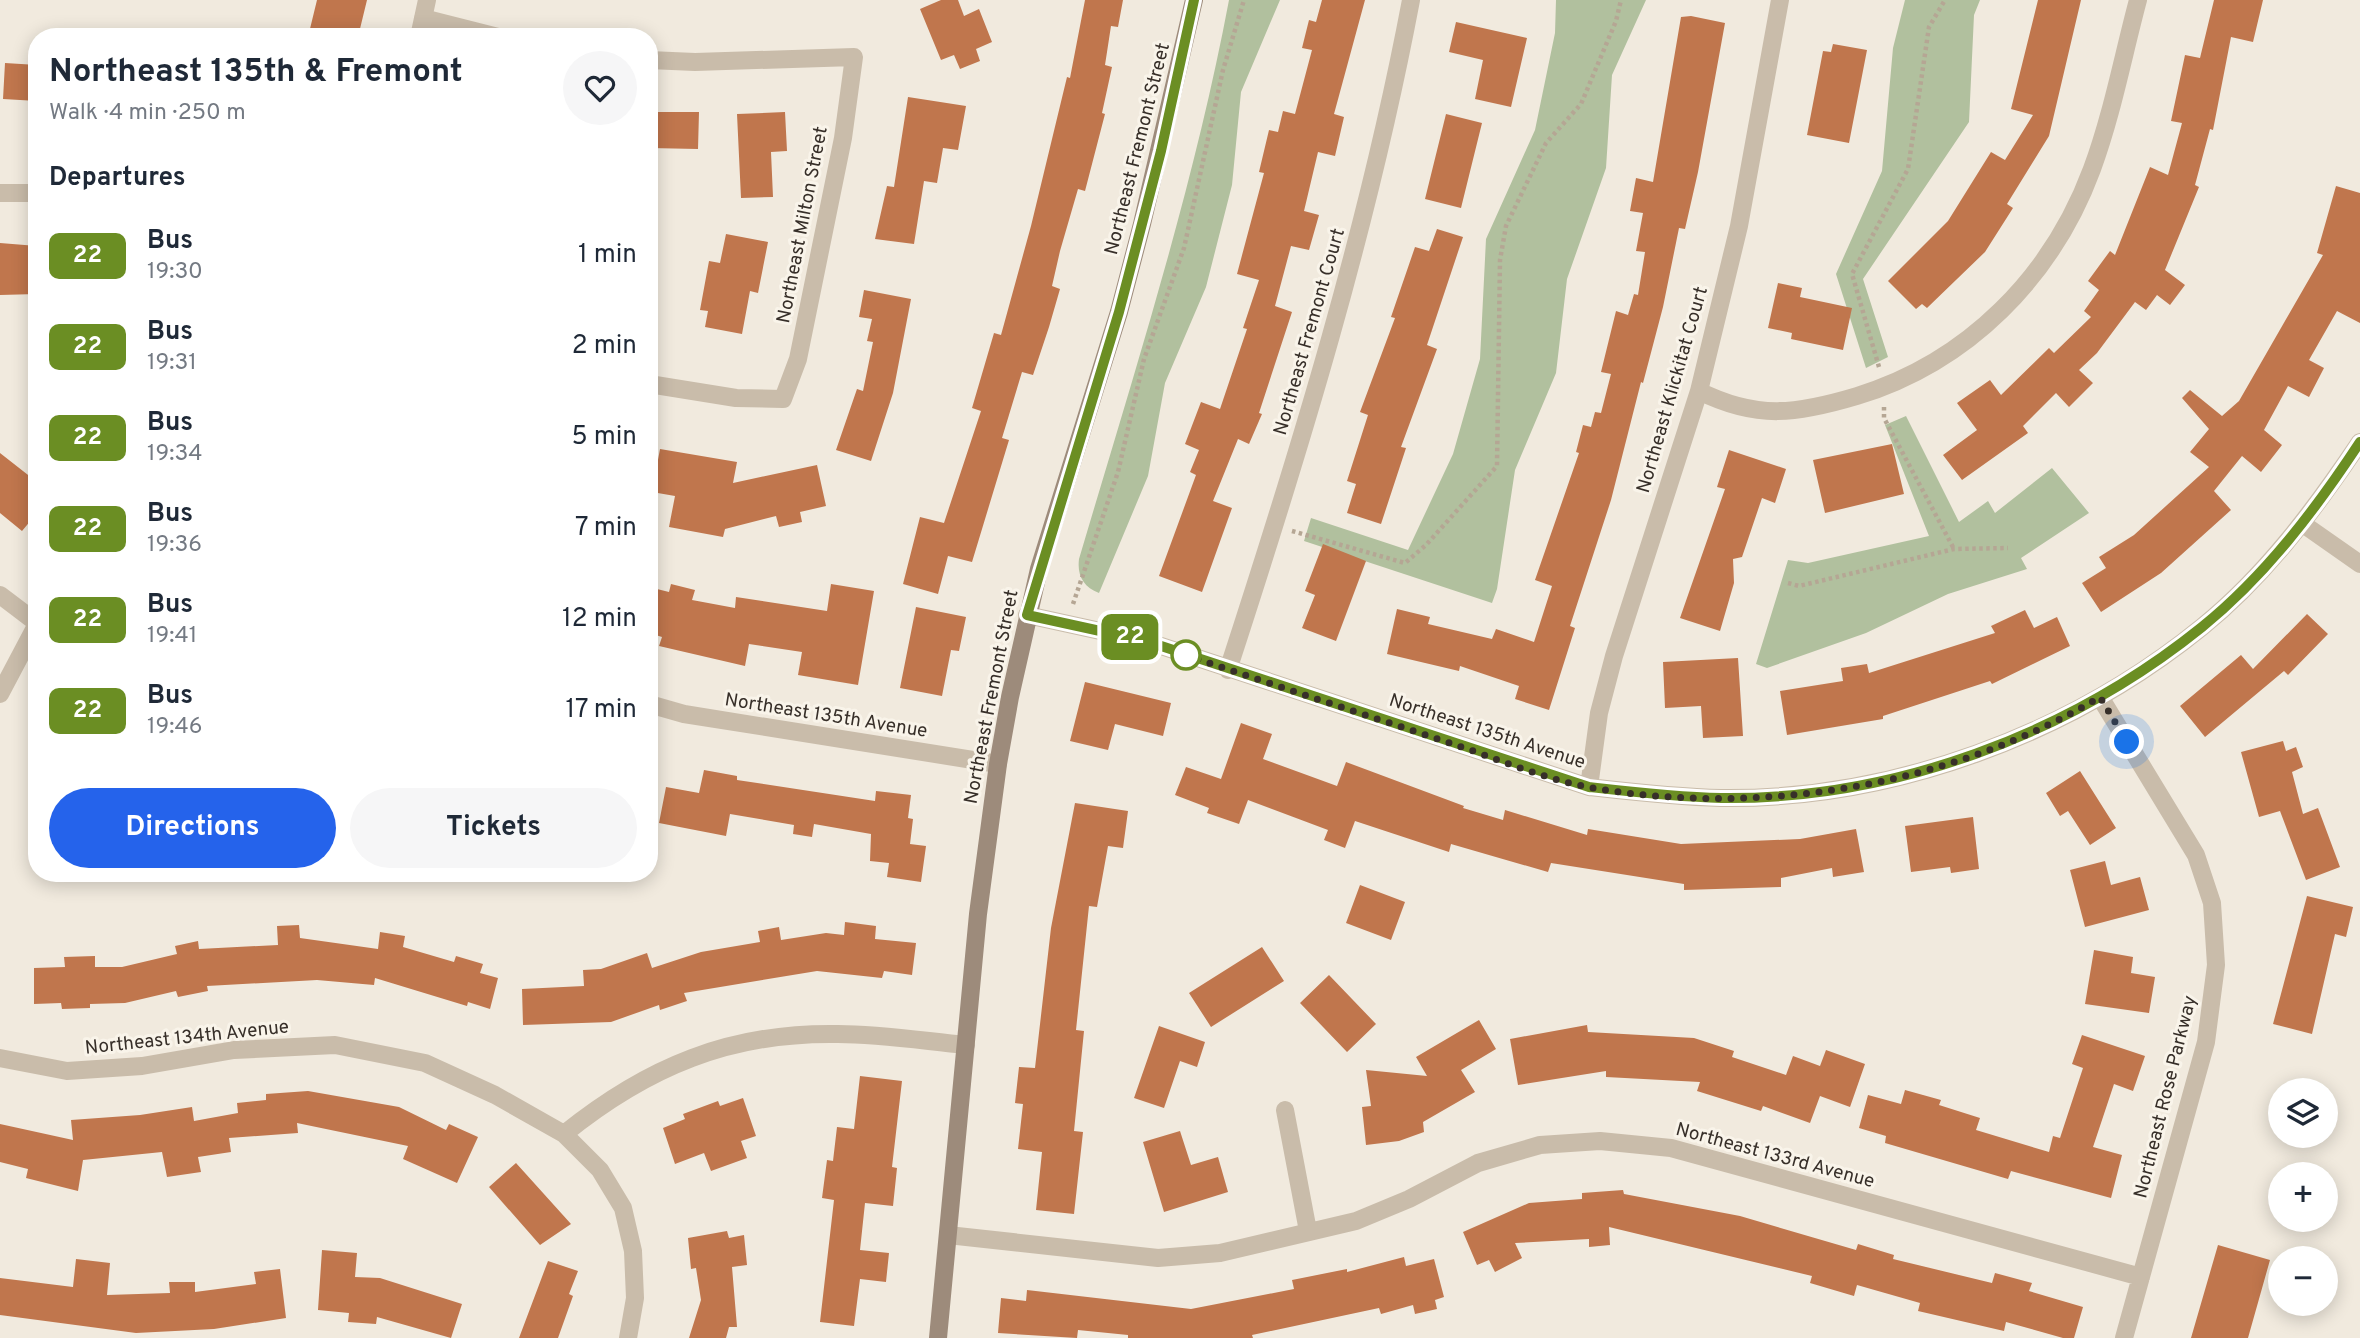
<!DOCTYPE html>
<meta charset="utf-8">
<style>
:root{--surface:#fff;--page:#f6f6f7;--text:#1f2937;--muted:#747a83;--accent:#2563eb}
body{margin:0;font-family:Overpass,sans-serif;background:var(--page);color:var(--text);height:100vh;display:flex;flex-direction:column;font-size:26px;white-space:nowrap}
*{box-sizing:border-box;margin:0}
p{font-size:23px;color:var(--muted)}
.icon{flex:none;width:38px;height:38px;fill:none;stroke:currentColor;stroke-width:2;stroke-linecap:round;stroke-linejoin:round}
.map{position:relative;flex:1;overflow:hidden}
.panel{position:absolute;left:28px;top:28px;width:630px;height:854px;display:flex;flex-direction:column;background:var(--surface);border-radius:28px;box-shadow:0 4px 18px #0003}
.panel>*{flex:none}
.badge{padding:0 14px;border-radius:10px;font-size:24px;line-height:46px}
.controls{position:absolute;left:2268px;top:1078px;display:grid;gap:14px}
.controls a{display:grid;place-items:center;width:70px;height:70px;border-radius:50%;background:var(--surface);box-shadow:0 4px 18px #0003;font-size:35px}
.you{position:absolute;width:35px;height:35px;margin:-18px;border:5px solid #fff;border-radius:50%;background:#1a73e8;box-shadow:0 0 0 10px #1a73e833}
.map>.badge{position:absolute;translate:-50% -50%;box-shadow:0 0 0 4px #fff}
h2{padding:0 21px;font-size:26px;line-height:63px}
.round{display:grid;place-items:center;flex:none;width:74px;height:74px;border-radius:37px;background:var(--page)}
.summary{display:flex;align-items:center;justify-content:space-between;height:119px;padding:0 21px}
h1{font-size:33px;font-weight:700;line-height:52px}
.primary-button{display:flex;gap:14px;margin-top:auto;padding:14px 21px}
.primary-button a{flex:1;height:80px;border-radius:42px;background:var(--accent);color:#fff;font-size:28px;font-weight:700;line-height:80px;text-align:center}
.primary-button a+a{background:var(--page);color:var(--text)}
ul{padding:0;list-style:none}
li{display:flex;align-items:center;gap:21px;height:91px;padding:0 21px}
li div{flex:1}
li b{display:block;font-size:26px}
li em{font-style:normal}
li .badge{min-width:77px;font-weight:700;text-align:center}
.map>svg:first-child{display:block}
.green{fill:#b1c09e}
.building{fill:#c0764d}
.lines{fill:none;stroke-linecap:round;stroke-linejoin:round}
.path{stroke:#b5a694;stroke-width:4.5;stroke-dasharray:3.5 3.5;stroke-linecap:butt}
.street{stroke:#c9bcaa;stroke-width:18}
.secondary{stroke:#9d8b7b;stroke-width:18}
.line-casing{stroke:#fff;stroke-width:16}
.line{stroke:#6b8e23;stroke-width:10}
.walk{stroke:#372f29;stroke-width:7;stroke-dasharray:0 12.6}
.stop-dot{fill:#fff;stroke:#6b8e23;stroke-width:3.5}
.labels{text-anchor:middle;dominant-baseline:central;stroke-width:6;stroke-linejoin:round;paint-order:stroke}
.street-label{font-size:19px;fill:#372f29;stroke:#f9f4ea}
</style>
<div class="map">
<svg width="2360" height="1338" viewBox="0 0 2360 1338">
<rect width="100%" height="100%" fill="#f1eade"/>
<!-- green -->
<path class="green" d="M 1229,0 L 1280,0 L 1241,92 L 1232,185 L 1206,287 L 1165,383 L 1148,476 L 1099,593 C 1083,587 1077,575 1079,559 C 1134,373 1193,191 1229,0 Z
M 1556,0 L 1646,0 L 1612,75 L 1606,168 L 1567,279 L 1556,373 L 1515,470 L 1497,589 L 1492,603 L 1304,541 L 1311,518 L 1408,550 L 1453,454 L 1480,359 L 1486,239 L 1535,130 L 1555,33 Z
M 1905,0 L 1980,0 L 1974,15 L 1969,122 L 1863,279 L 1888,357 L 1866,368 L 1836,274 L 1882,171 L 1893,48 Z
M 1906,416 L 1959,522 L 1988,501 L 1995,513 L 2052,468 L 2089,513 L 2021,558 L 2027,569 L 1948,594 L 1866,633 L 1767,668 L 1756,664 L 1788,560 L 1808,563 L 1929,536 L 1885,425 Z"/>
<!-- building -->
<path class="building" d="M 317,0 L 367,0 L 358,37 L 308,37 Z
M 941,0 L 958,0 L 964,16 L 979,9 L 992,42 L 976,49 L 980,61 L 960,69 L 954,55 L 941,60 L 920,9 Z
M 1085,0 L 1123,0 L 1118,27 L 1111,26 L 1105,65 L 1112,67 L 1102,113 L 1105,114 L 1085,191 L 1078,189 L 1060,251 L 1052,286 L 1060,289 L 1049,327 L 1033,375 L 1022,372 L 1002,438 L 1009,440 L 972,562 L 948,556 L 938,594 L 903,584 L 920,517 L 944,523 L 981,411 L 972,408 L 994,333 L 1001,335 L 1031,226 L 1067,77 L 1070,78 Z
M 1322,0 L 1365,0 L 1334,114 L 1344,117 L 1335,156 L 1318,152 L 1304,211 L 1319,215 L 1309,250 L 1291,246 L 1275,306 L 1292,312 L 1259,413 L 1262,414 L 1249,444 L 1238,439 L 1213,501 L 1232,508 L 1202,592 L 1159,576 L 1196,475 L 1190,472 L 1199,450 L 1185,444 L 1201,402 L 1220,409 L 1247,329 L 1243,328 L 1259,280 L 1237,274 L 1264,173 L 1259,172 L 1269,130 L 1278,132 L 1283,111 L 1295,114 L 1312,50 L 1302,48 L 1309,20 L 1316,22 Z
M 2038,0 L 2081,0 L 2049,136 L 2007,204 L 2013,208 L 1985,252 L 1927,308 L 1922,304 L 1916,309 L 1888,281 L 1948,221 L 1991,152 L 2005,160 L 2033,115 L 2011,109 Z
M 2214,0 L 2263,0 L 2253,42 L 2231,37 L 2213,130 L 2210,129 L 2195,185 L 2199,187 L 2165,270 L 2185,285 L 2170,305 L 2157,295 L 2146,310 L 2135,302 L 2097,353 L 2079,370 L 2093,383 L 2069,407 L 2056,393 L 2023,426 L 2028,433 L 1962,480 L 1943,455 L 1977,430 L 1957,403 L 1990,380 L 2001,395 L 2049,348 L 2054,353 L 2091,317 L 2084,311 L 2099,290 L 2088,281 L 2110,251 L 2115,255 L 2150,167 L 2168,175 L 2182,123 L 2171,121 L 2185,55 L 2200,58 Z
M 1691,16 L 1725,23 L 1698,172 L 1685,229 L 1679,228 L 1663,307 L 1643,383 L 1641,382 L 1611,500 L 1570,626 L 1575,628 L 1549,710 L 1515,699 L 1519,686 L 1460,666 L 1459,671 L 1387,654 L 1397,609 L 1430,617 L 1428,624 L 1492,639 L 1496,629 L 1534,642 L 1552,586 L 1535,580 L 1579,453 L 1576,452 L 1583,425 L 1591,427 L 1595,412 L 1601,413 L 1611,374 L 1601,372 L 1616,311 L 1628,315 L 1634,294 L 1638,295 L 1645,252 L 1636,251 L 1643,213 L 1630,211 L 1636,178 L 1653,182 L 1681,17 Z
M 1456,22 L 1527,38 L 1511,107 L 1475,99 L 1483,60 L 1449,52 Z
M 1833,44 L 1867,50 L 1849,143 L 1807,135 L 1823,51 L 1831,52 Z
M 5,63 L 37,65 L 37,101 L 3,99 Z
M 908,97 L 966,106 L 958,150 L 943,148 L 937,183 L 924,181 L 914,244 L 875,239 L 887,186 L 894,187 Z
M 649,112 L 699,112 L 698,149 L 649,148 Z
M 785,112 L 787,151 L 771,152 L 773,197 L 741,198 L 737,114 Z
M 1446,114 L 1482,123 L 1461,208 L 1425,199 Z
M 2336,186 L 2360,193 L 2360,323 L 2337,311 L 2309,360 L 2324,368 L 2309,397 L 2288,386 L 2264,430 L 2282,445 L 2261,472 L 2242,456 L 2214,491 L 2231,510 L 2161,573 L 2101,612 L 2082,583 L 2106,568 L 2099,557 L 2134,535 L 2209,467 L 2190,452 L 2209,429 L 2182,398 L 2190,390 L 2222,416 L 2239,401 L 2323,255 L 2317,253 Z
M 1437,229 L 1463,237 L 1427,345 L 1437,349 L 1401,447 L 1406,448 L 1381,524 L 1347,513 L 1356,484 L 1347,481 L 1368,415 L 1360,412 L 1395,318 L 1391,317 L 1415,247 L 1429,251 Z
M 726,234 L 768,242 L 758,293 L 750,291 L 742,334 L 705,327 L 708,311 L 700,310 L 709,261 L 720,263 Z
M 0,243 L 37,246 L 37,294 L 0,295 Z
M 1778,283 L 1802,288 L 1800,297 L 1852,308 L 1843,350 L 1791,339 L 1792,333 L 1768,328 Z
M 864,290 L 911,299 L 893,393 L 871,461 L 836,450 L 857,389 L 863,391 L 873,342 L 867,341 L 872,319 L 859,317 Z
M 1892,444 L 1904,494 L 1825,513 L 1813,460 Z
M 660,449 L 737,462 L 733,483 L 817,465 L 826,506 L 800,512 L 802,522 L 779,527 L 776,516 L 725,529 L 723,537 L 669,527 L 675,496 L 652,492 Z
M 1729,450 L 1786,469 L 1775,503 L 1762,498 L 1742,557 L 1733,559 L 1734,583 L 1720,631 L 1680,618 L 1725,489 L 1717,487 Z
M 0,453 L 37,482 L 37,513 L 22,531 L 0,513 Z
M 1323,544 L 1366,561 L 1336,641 L 1302,628 L 1315,595 L 1305,591 Z
M 671,584 L 695,590 L 692,600 L 735,608 L 736,597 L 827,611 L 831,584 L 874,591 L 858,685 L 798,675 L 802,652 L 749,644 L 745,666 L 659,646 L 662,637 L 649,633 L 649,587 L 669,592 Z
M 916,607 L 966,617 L 959,651 L 951,650 L 942,696 L 900,688 Z
M 2025,610 L 2034,628 L 2057,617 L 2070,646 L 1992,684 L 1990,681 L 1883,716 L 1883,719 L 1787,735 L 1780,691 L 1843,681 L 1841,668 L 1867,664 L 1869,673 L 1995,633 L 1991,626 Z
M 2307,614 L 2328,634 L 2288,675 L 2284,671 L 2205,737 L 2180,706 L 2241,655 L 2253,669 Z
M 1738,658 L 1743,736 L 1703,738 L 1701,706 L 1665,708 L 1663,662 Z
M 1085,682 L 1171,703 L 1163,736 L 1115,724 L 1108,750 L 1070,741 Z
M 1241,723 L 1272,734 L 1263,759 L 1337,786 L 1346,762 L 1464,806 L 1463,808 L 1503,820 L 1505,810 L 1587,835 L 1588,829 L 1681,844 L 1800,839 L 1856,829 L 1864,872 L 1833,877 L 1832,868 L 1781,878 L 1781,887 L 1684,890 L 1684,884 L 1551,863 L 1548,872 L 1451,844 L 1449,852 L 1355,821 L 1345,848 L 1324,840 L 1328,830 L 1248,800 L 1239,824 L 1207,813 L 1209,808 L 1175,795 L 1186,767 L 1221,779 Z
M 2283,741 L 2286,751 L 2296,747 L 2303,767 L 2292,772 L 2303,814 L 2318,808 L 2340,867 L 2306,880 L 2280,811 L 2259,817 L 2241,752 Z
M 704,770 L 737,776 L 737,780 L 875,801 L 876,791 L 911,795 L 908,818 L 913,819 L 910,844 L 926,846 L 921,882 L 887,877 L 889,863 L 870,861 L 871,834 L 814,824 L 812,837 L 793,834 L 794,825 L 730,814 L 726,836 L 659,823 L 666,787 L 699,793 Z
M 2080,771 L 2116,828 L 2090,845 L 2068,811 L 2060,816 L 2046,793 Z
M 1075,803 L 1128,811 L 1123,848 L 1108,846 L 1097,907 L 1089,906 L 1076,1030 L 1084,1031 L 1074,1131 L 1083,1132 L 1074,1214 L 1036,1210 L 1042,1152 L 1018,1149 L 1023,1104 L 1015,1103 L 1019,1067 L 1035,1068 L 1051,928 Z
M 1973,817 L 1979,869 L 1951,873 L 1950,867 L 1911,872 L 1905,826 Z
M 2105,861 L 2111,885 L 2140,877 L 2149,910 L 2085,927 L 2070,870 Z
M 1360,885 L 1405,902 L 1391,940 L 1346,923 Z
M 2307,896 L 2353,907 L 2346,937 L 2335,934 L 2312,1034 L 2273,1024 Z
M 845,922 L 876,926 L 875,939 L 916,943 L 912,975 L 884,971 L 882,978 L 817,971 L 684,993 L 687,1001 L 660,1010 L 659,1005 L 611,1022 L 523,1025 L 522,989 L 584,986 L 583,970 L 601,969 L 647,953 L 652,968 L 701,952 L 760,942 L 758,931 L 779,927 L 781,940 L 826,933 L 844,935 Z
M 299,925 L 300,938 L 378,949 L 380,932 L 405,936 L 403,947 L 454,962 L 456,956 L 483,964 L 480,973 L 498,978 L 490,1009 L 468,1002 L 467,1006 L 375,978 L 374,985 L 317,980 L 207,986 L 208,991 L 178,997 L 176,991 L 125,1003 L 90,1004 L 90,1008 L 62,1009 L 61,1003 L 34,1004 L 34,968 L 65,967 L 64,957 L 95,956 L 95,967 L 122,967 L 177,954 L 175,946 L 198,941 L 199,949 L 278,945 L 277,926 Z
M 1262,947 L 1284,981 L 1211,1027 L 1189,993 Z
M 2094,950 L 2133,957 L 2131,973 L 2155,977 L 2149,1013 L 2085,1004 Z
M 1329,975 L 1376,1024 L 1347,1052 L 1300,1003 Z
M 1479,1020 L 1496,1049 L 1461,1070 L 1475,1092 L 1423,1122 L 1424,1132 L 1399,1141 L 1366,1145 L 1362,1107 L 1371,1106 L 1366,1070 L 1427,1076 L 1416,1057 Z
M 1587,1025 L 1588,1032 L 1694,1038 L 1734,1051 L 1732,1057 L 1786,1075 L 1793,1056 L 1820,1066 L 1826,1050 L 1865,1064 L 1850,1107 L 1820,1096 L 1810,1123 L 1763,1106 L 1761,1111 L 1697,1091 L 1700,1082 L 1606,1077 L 1606,1071 L 1518,1085 L 1510,1039 Z
M 1159,1026 L 1205,1042 L 1197,1067 L 1180,1061 L 1164,1108 L 1134,1098 Z
M 2082,1035 L 2145,1056 L 2133,1091 L 2114,1084 L 2093,1147 L 2122,1155 L 2111,1198 L 2011,1171 L 2008,1179 L 1885,1143 L 1886,1136 L 1859,1128 L 1868,1095 L 1901,1104 L 1905,1090 L 1941,1100 L 1939,1105 L 1980,1118 L 1976,1130 L 2049,1152 L 2053,1136 L 2060,1138 L 2083,1068 L 2072,1064 Z
M 860,1076 L 902,1081 L 892,1167 L 897,1168 L 893,1206 L 865,1203 L 860,1250 L 889,1253 L 886,1282 L 860,1279 L 854,1326 L 820,1322 L 834,1200 L 822,1198 L 827,1160 L 833,1161 L 837,1127 L 854,1129 Z
M 308,1091 L 399,1107 L 446,1130 L 449,1124 L 478,1137 L 457,1183 L 403,1159 L 408,1146 L 297,1123 L 298,1133 L 229,1138 L 231,1152 L 198,1157 L 201,1172 L 167,1177 L 162,1152 L 83,1160 L 78,1191 L 26,1178 L 28,1169 L 0,1162 L 0,1124 L 73,1140 L 71,1120 L 140,1115 L 192,1107 L 194,1121 L 238,1113 L 237,1103 L 266,1100 L 266,1094 Z
M 743,1098 L 756,1136 L 741,1141 L 747,1158 L 711,1171 L 704,1153 L 675,1164 L 663,1128 L 685,1119 L 683,1114 L 718,1101 L 720,1106 Z
M 1180,1131 L 1191,1165 L 1218,1157 L 1228,1192 L 1164,1212 L 1143,1142 Z
M 516,1163 L 571,1224 L 540,1245 L 489,1187 Z
M 1623,1190 L 1624,1194 L 1740,1216 L 1856,1250 L 1858,1244 L 1894,1255 L 1893,1259 L 1992,1283 L 1995,1273 L 2032,1283 L 2029,1291 L 2083,1307 L 2074,1338 L 2063,1338 L 2006,1322 L 2004,1331 L 1918,1311 L 1920,1303 L 1857,1285 L 1854,1296 L 1810,1283 L 1812,1276 L 1609,1227 L 1610,1245 L 1589,1247 L 1589,1239 L 1515,1243 L 1522,1258 L 1495,1272 L 1489,1260 L 1477,1265 L 1463,1232 L 1529,1203 L 1582,1199 L 1582,1193 Z
M 727,1231 L 729,1238 L 744,1235 L 747,1265 L 732,1267 L 737,1327 L 729,1327 L 726,1338 L 689,1338 L 701,1300 L 696,1268 L 691,1269 L 688,1238 Z
M 2218,1245 L 2270,1260 L 2248,1338 L 2191,1338 Z
M 322,1250 L 357,1253 L 355,1277 L 380,1278 L 462,1304 L 451,1338 L 377,1317 L 376,1324 L 348,1322 L 349,1313 L 318,1310 Z
M 1404,1257 L 1406,1266 L 1434,1259 L 1444,1297 L 1435,1300 L 1437,1309 L 1415,1314 L 1413,1305 L 1381,1314 L 1379,1308 L 1252,1335 L 1253,1338 L 1128,1338 L 1128,1335 L 1078,1330 L 1077,1338 L 998,1333 L 1001,1298 L 1026,1301 L 1027,1290 L 1191,1309 L 1294,1289 L 1292,1280 L 1347,1269 L 1347,1272 Z
M 76,1259 L 110,1263 L 107,1295 L 170,1293 L 169,1282 L 195,1282 L 195,1292 L 256,1284 L 254,1272 L 280,1269 L 286,1318 L 214,1329 L 136,1333 L 0,1315 L 0,1278 L 73,1287 Z
M 548,1261 L 578,1271 L 569,1294 L 573,1296 L 558,1338 L 519,1338 Z"/>
<g class="lines">
<!-- path -->
<path class="path" d="M 1879,367 L 1852,274 L 1908,169 L 1929,27 L 1945,0
M 1884,407 L 1884,418 L 1954,549
M 1292,531 L 1405,563 L 1426,545 L 1497,466 L 1500,260 L 1506,226 L 1546,143 L 1581,104 L 1616,21 L 1621,0
M 1788,583 L 1799,586 L 1954,549 L 2008,548
M 1073,604 L 1118,472 L 1144,359 L 1184,248 L 1223,70 L 1244,0"/>
<!-- street -->
<path class="street" d="M 423,18 L 498,37
M 419,37 L 427,0
M 649,60 L 695,62 L 854,57 L 843,138 L 798,359 L 783,399 L 736,398 L 649,384
M 0,193 L 37,193
M 1699,391 C 1757,420 1797,414 1857,396 C 1968,362 2052,277 2092,169 C 2112,115 2123,56 2138,0
M 2303,524 L 2360,564
M 0,595 L 37,623
M 1027,615 L 1146,641 L 1589,787 C 1633,792 1676,797 1721,798 C 1893,800 2069,735 2202,627 C 2265,576 2315,509 2360,442
M 1228,670 C 1300,449 1368,228 1411,0
M 0,694 L 37,624
M 2100,697 L 2196,855 L 2212,903 L 2216,965 L 2206,1042 L 2124,1338
M 649,704 L 684,714 L 998,764
M 1589,787 L 1599,713 L 1614,656 L 1699,391 L 1739,226 L 1780,0
M 0,1058 L 67,1071 L 142,1066 L 234,1050 L 335,1045 L 425,1063 L 495,1095 L 564,1134 L 600,1170 L 623,1208 L 633,1251 L 635,1298 L 628,1338
M 1285,1110 L 1308,1231
M 564,1134 C 647,1067 730,1032 838,1034 C 881,1034 924,1041 966,1045
M 948,1235 L 1158,1258 L 1220,1253 L 1356,1221 L 1409,1199 L 1478,1163 L 1540,1145 L 1600,1141 L 1671,1148 L 2141,1277"/>
<!-- secondary -->
<path class="secondary" d="M 938,1338 L 978,914 L 998,764 L 1010,697 L 1039,569 L 1119,312 L 1142,224 L 1194,0"/>
</g>
<g class="lines">
<!-- line casing -->
<g class="line-casing">
<path id="line" d="M 1194,0 L 1161,151 L 1119,312 L 1027,615 L 1146,641 L 1589,787 C 1633,792 1676,797 1721,798 C 1893,800 2068,735 2202,627 C 2265,576 2316,509 2360,442"/>
</g>
<!-- line -->
<use href="#line" class="line"/>
<!-- walk -->
<path class="walk" d="M 1186,655 C 1273,685 1360,713 1447,742 C 1493,757 1540,778 1588,787 C 1758,818 1951,786 2100,697 L 2127,742"/>
</g>
<!-- markers -->
<circle class="stop-dot" cx="1186" cy="655" r="14"/>
<g class="labels">
<!-- street labels -->
<g class="street-label">
<text transform="translate(1138 149) rotate(-76)">Northeast Fremont Street</text>
<text transform="translate(803 225) rotate(-79)">Northeast Milton Street</text>
<text transform="translate(1310 332) rotate(-74)">Northeast Fremont Court</text>
<text transform="translate(1673 390) rotate(-74)">Northeast Klickitat Court</text>
<text transform="translate(992 697) rotate(-79)">Northeast Fremont Street</text>
<text transform="translate(826 716) rotate(9)">Northeast 135th Avenue</text>
<text transform="translate(1487 732) rotate(18)">Northeast 135th Avenue</text>
<text transform="translate(187 1038) rotate(-6)">Northeast 134th Avenue</text>
<text transform="translate(2166 1097) rotate(-76)">Northeast Rose Parkway</text>
<text transform="translate(1775 1156) rotate(15)">Northeast 133rd Avenue</text>
</g>
</g>
</svg>
<div class="controls">
<a><svg class="icon" aria-label="layers" viewBox="0 0 24 24"><path d="M12 4l9 5-9 5-9-5zM3 14l9 5 9-5"/></svg></a>
<a>+</a>
<a>−</a>
</div>
<div class="you" style="left:2127px;top:742px"></div>
<b class="badge" style="left:1130px;top:637px;background:#6b8e23;color:#fff">22</b>
<section class="panel">
<div class="summary"><div><h1>Northeast 135th &amp; Fremont</h1><p>Walk · 4 min · 250 m</p></div><a class="round"><svg class="icon" aria-label="heart" viewBox="0 0 24 24"><path d="M12 20l-8-8c-3-5 5-10 8-4 3-6 11-1 8 4z"/></svg></a></div>
<h2>Departures</h2>
<ul>
<li><span class="badge" style="background:#6b8e23;color:#fff">22</span><div><b>Bus</b><p>19:30</p></div><em>1 min</em></li>
<li><span class="badge" style="background:#6b8e23;color:#fff">22</span><div><b>Bus</b><p>19:31</p></div><em>2 min</em></li>
<li><span class="badge" style="background:#6b8e23;color:#fff">22</span><div><b>Bus</b><p>19:34</p></div><em>5 min</em></li>
<li><span class="badge" style="background:#6b8e23;color:#fff">22</span><div><b>Bus</b><p>19:36</p></div><em>7 min</em></li>
<li><span class="badge" style="background:#6b8e23;color:#fff">22</span><div><b>Bus</b><p>19:41</p></div><em>12 min</em></li>
<li><span class="badge" style="background:#6b8e23;color:#fff">22</span><div><b>Bus</b><p>19:46</p></div><em>17 min</em></li>
</ul>
<div class="primary-button"><a>Directions</a><a>Tickets</a></div>
</section>
</div>
